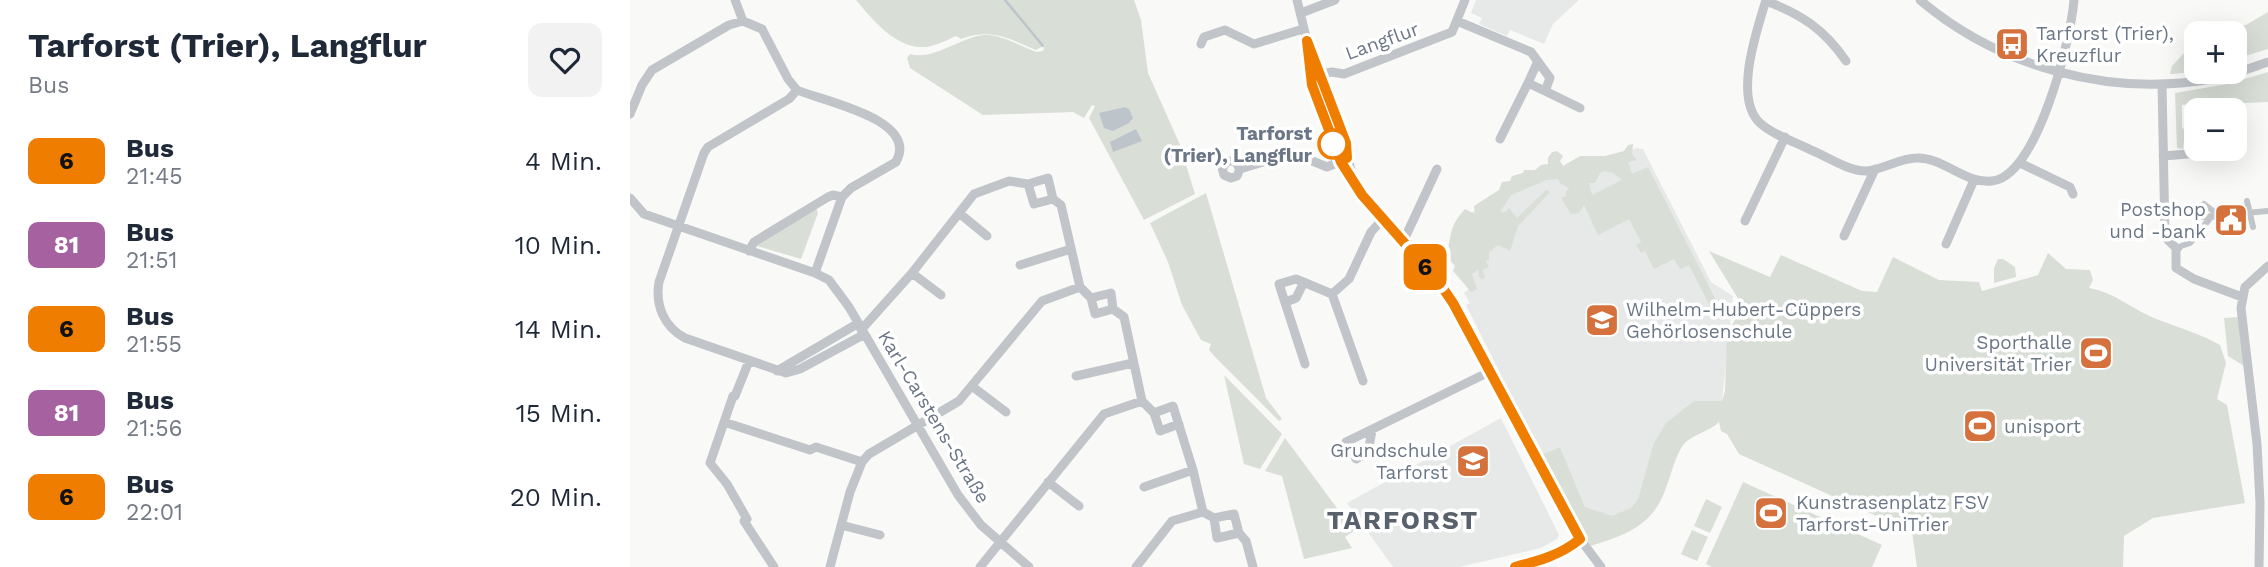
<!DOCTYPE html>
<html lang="de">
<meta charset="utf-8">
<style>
:root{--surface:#fff;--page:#f2f2f3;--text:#1f2937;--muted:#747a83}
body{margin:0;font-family:"Work Sans",sans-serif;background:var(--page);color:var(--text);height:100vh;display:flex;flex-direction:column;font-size:26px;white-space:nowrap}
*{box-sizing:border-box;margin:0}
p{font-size:23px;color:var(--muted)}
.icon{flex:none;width:38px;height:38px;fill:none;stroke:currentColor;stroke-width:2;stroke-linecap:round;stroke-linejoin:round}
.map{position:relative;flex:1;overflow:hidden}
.drawer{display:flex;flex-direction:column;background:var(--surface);width:630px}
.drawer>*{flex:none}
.badge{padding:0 14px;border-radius:10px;font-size:24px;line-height:46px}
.controls{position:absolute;left:1554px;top:21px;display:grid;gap:14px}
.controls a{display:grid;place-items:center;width:63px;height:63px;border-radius:14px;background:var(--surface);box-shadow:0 7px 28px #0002;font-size:35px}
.map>.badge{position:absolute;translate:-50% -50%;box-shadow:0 0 0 4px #fff}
.round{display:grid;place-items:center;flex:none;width:74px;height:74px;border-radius:14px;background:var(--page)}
.head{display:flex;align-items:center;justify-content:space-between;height:119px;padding:0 28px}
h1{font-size:33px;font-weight:700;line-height:52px}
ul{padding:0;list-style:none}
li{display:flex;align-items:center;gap:21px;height:84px;padding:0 28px}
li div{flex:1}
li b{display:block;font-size:26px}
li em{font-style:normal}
li .badge{min-width:77px;font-weight:700;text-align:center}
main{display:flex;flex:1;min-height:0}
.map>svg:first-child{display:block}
.built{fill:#e7e8e8}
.green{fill:#d9ded7;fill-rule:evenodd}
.water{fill:#bdc5cb}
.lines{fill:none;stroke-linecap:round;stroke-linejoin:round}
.stream{stroke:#bdc5cb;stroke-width:2.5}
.pedestrian{stroke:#c1c5c9;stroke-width:6}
.minor{stroke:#c1c5c9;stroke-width:9}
.line-casing{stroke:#fff;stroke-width:16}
.line{stroke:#ee7d00;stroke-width:10}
.stop-dot{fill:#fff;stroke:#ee7d00;stroke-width:3.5}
.labels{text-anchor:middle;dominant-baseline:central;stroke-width:7;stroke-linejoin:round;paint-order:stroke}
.poi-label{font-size:19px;fill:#6b7786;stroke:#fff;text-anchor:start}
.street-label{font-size:19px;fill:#6b7786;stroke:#fff}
.stop-label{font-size:19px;font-weight:bold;fill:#6b7786;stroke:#fff;text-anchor:end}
.district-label{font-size:26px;font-weight:bold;letter-spacing:2px;fill:#58616c;stroke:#fff}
</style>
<main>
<section class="drawer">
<div class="head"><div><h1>Tarforst (Trier), Langflur</h1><p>Bus</p></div><a class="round"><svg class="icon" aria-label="heart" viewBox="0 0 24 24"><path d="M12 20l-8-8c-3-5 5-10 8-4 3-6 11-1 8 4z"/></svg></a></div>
<ul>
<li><span class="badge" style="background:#ee7d00;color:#111">6</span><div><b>Bus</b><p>21:45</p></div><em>4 Min.</em></li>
<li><span class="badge" style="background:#a661a1;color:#fff">81</span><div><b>Bus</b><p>21:51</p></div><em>10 Min.</em></li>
<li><span class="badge" style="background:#ee7d00;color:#111">6</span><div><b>Bus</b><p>21:55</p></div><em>14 Min.</em></li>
<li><span class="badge" style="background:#a661a1;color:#fff">81</span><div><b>Bus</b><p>21:56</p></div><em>15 Min.</em></li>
<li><span class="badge" style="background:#ee7d00;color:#111">6</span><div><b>Bus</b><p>22:01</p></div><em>20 Min.</em></li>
</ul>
</section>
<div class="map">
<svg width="1638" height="567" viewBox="0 0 1638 567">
<rect width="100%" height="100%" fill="#f9f9f8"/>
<!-- built -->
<path class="built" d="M 846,0 L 949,0 L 923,24 L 914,44 L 880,30 L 877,36 L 849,24 L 852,18 L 841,13 Z
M 1006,148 L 1013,149 L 1081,282 L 1103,296 L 1092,401 L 1064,401 L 1023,445 L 1008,499 L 1001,508 L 982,517 L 955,507 L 930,447 L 911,455 L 836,305 L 840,303 L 834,293 L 840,288 L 832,220 L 888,179 L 949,172 Z
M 871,418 L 929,535 L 927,539 L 911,548 L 829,567 L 763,567 L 717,503 Z"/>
<!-- green -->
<path class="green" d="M 226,0 L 504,0 L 511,20 L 518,73 L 555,156 L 554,158 L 565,194 L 514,220 L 459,118 L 465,106 L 462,105 L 454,118 L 443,112 L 353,115 L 280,68 L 277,58 L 280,54 C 304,61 330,37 354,35 C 373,34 390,47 407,52 L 413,51 L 415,45 L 406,50 C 377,38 362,28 331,39 L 326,36 C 317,40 304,47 294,47 C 266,49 242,19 226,0 Z
M 1638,12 L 1638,49 L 1605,59 L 1605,33 L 1588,33 L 1601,27 L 1616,25 Z
M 1575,21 L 1579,33 L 1566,33 L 1567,72 L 1540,74 L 1542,66 L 1555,52 L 1567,27 Z
M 1638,72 L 1638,102 L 1594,104 L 1581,101 L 1552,105 L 1552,127 L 1555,131 L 1553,149 L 1547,148 L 1545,93 L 1598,84 Z
M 1003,144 L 1002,154 L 1007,160 L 998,162 L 1002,174 L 1018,167 L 1094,316 L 1087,320 L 1059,265 L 1050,269 L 1044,259 L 1024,269 L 1015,251 L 1011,253 L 1006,245 L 1011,242 L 999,219 L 968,235 L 954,205 L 949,213 L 941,214 L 931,198 L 936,196 L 936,192 L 939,188 L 930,183 L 928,179 L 917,180 L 881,195 L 870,212 L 875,212 L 879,208 L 887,218 L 916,190 L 920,192 L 888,226 L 880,251 L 868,245 L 859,252 L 859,260 L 856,261 L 859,267 L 852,270 L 855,277 L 853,279 L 849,277 L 849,269 L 842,274 L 847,289 L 841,292 L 823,271 L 825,266 L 816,256 C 823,232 818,228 835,209 L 845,214 L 844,206 L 869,190 L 872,182 L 880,181 L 882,176 L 893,173 L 894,170 L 905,170 L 911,165 L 918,164 L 918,158 L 922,152 L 927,151 L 933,156 L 930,161 L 933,166 L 950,156 L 975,156 L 994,151 L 998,145 ZM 974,171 L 983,173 L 992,180 L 962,195 L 959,183 L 965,183 L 970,173 Z
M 576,193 L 636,398 L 652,419 L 649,421 L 588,360 L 579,350 L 581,344 L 571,340 L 552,305 L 538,262 L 520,223 Z
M 186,208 L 188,213 L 171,259 L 127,246 L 127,243 Z
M 1079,251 L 1140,277 L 1151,255 L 1232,291 L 1247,292 L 1263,257 L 1309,280 L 1349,282 L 1352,291 L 1408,275 L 1418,253 L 1436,269 L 1460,270 L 1463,280 L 1459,288 C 1486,293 1500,308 1524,318 C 1546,327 1569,333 1590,345 L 1596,363 L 1587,399 L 1597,405 L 1615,503 L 1523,518 L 1494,536 L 1493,567 L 1287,567 L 1282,532 L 1109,454 L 1097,434 L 1091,431 L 1089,422 C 1079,432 1062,434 1053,445 C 1045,457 1042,472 1037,485 C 1024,526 997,534 961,546 L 948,526 L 911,455 L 930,447 L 955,507 L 982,516 L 1001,508 L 1008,499 L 1023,445 L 1036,423 L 1064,401 L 1092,401 L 1095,391 L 1097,336 L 1112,305 Z
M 1368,259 L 1373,259 L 1385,267 L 1386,277 L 1364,283 L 1364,268 Z
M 1609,317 L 1614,366 L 1598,356 L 1594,318 Z
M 594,375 L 652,434 L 630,469 L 614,464 Z
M 655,438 L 724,531 L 715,537 L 722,548 L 674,559 L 652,476 L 635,471 Z
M 1113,482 L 1252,545 L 1242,567 L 1082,567 L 1076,564 Z
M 1076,499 L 1092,507 L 1080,533 L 1064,526 Z
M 1062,530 L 1078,537 L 1067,561 L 1051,554 Z"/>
<!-- water -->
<path class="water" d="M 495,107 L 499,109 L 503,118 L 499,123 L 483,131 L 474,128 L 469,113 Z
M 506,129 L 512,141 L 483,152 L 480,142 Z"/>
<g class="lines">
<!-- stream -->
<path class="stream" d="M 375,0 L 413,46"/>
<!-- pedestrian -->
<path class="pedestrian" d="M 1617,201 L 1623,227
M 1574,204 L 1583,211 L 1585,217
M 1572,217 L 1638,211
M 1547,251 L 1551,246 L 1560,243 L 1581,217"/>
<!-- minor -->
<path class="minor" d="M 105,0 L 113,21
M 667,0 L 677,41 L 715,143 L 721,171
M 1136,0 C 1127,30 1103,98 1130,123 C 1143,135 1165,142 1181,150 C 1198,157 1218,171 1236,171 C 1253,170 1269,158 1287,158 C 1313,157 1334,184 1362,181 C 1407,177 1441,39 1444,0
M 1290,0 C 1369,67 1479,97 1581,79 C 1600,76 1620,68 1638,62
M 1136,1 C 1171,14 1194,29 1216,61
M 671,13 L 705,0
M 827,21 L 901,52 L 920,78 L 915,91 L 898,83 L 908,61
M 677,41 L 682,85 L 711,162 L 732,195 L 808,281 L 823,303 L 950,539 L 971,567
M 571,44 L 574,37 L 595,30 L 624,44 L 673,29
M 685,75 L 702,72 L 714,74 L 822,32 L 835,0
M 1532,84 L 1535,237 L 1546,248 L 1546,268 L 1564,279 L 1612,297
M 167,90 L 159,99 L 78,147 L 74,153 L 29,282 C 25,305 34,327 55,338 L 156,373 L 170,369 L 233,335
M 915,91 L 950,108
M 0,114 L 12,85 L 22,70 L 99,25 L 113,21 L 132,29 L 158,79 L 167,90 C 192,101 290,119 266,162 L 221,188 L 212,197 L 185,273
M 870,139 L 898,83
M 1533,156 L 1609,150
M 1390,163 L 1440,187 L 1443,194
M 610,169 L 607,176 L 601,178 L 594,175 L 592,168 L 598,161 L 605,161 L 610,169 L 663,153 L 697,167 L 714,160
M 398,184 L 404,204 L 423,199
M 0,198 L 14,214 L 185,273 L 199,280 L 219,307 L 328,495 L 351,525 L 399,567
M 329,213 L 357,236
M 1115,221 L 1155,137
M 1214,236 L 1245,169
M 773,242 L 807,169
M 1316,244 L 1344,180
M 119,251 L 124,242 L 198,197 L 203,195 L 212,197
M 390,265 L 441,249
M 282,273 L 311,295
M 702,294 L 733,381
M 461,298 L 481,293 L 483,309
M 656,302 L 666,298 L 674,282
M 231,330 L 282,273 L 344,194 L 379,181 L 398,184 L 418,178 L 423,199 L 431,205 L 450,287 L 461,298 L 465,314 L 483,309 L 494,317 L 512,401 L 524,413 L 543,406 L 563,470 L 573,512 L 584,518 L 604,514 L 609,533 L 616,541 L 623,567
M 119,361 L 105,396 L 103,396 L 80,463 L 97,484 L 117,519 L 114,521 L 144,567
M 675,364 L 649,284 L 666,279 L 702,294 L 719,279 L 741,232 L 753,219
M 147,371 L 227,324
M 446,376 L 503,363
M 343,387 L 376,412
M 524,413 L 530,431 L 549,424
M 94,422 L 180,450 L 186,447 L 232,462
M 742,431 L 738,452 L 726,459 L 716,442 L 861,371
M 418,482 L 449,506
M 514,487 L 563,470
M 584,518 L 587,538 L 609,533
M 211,525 L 250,535
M 200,567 L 220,492 L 232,462 L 239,454 L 329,401 L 412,301 L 450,287
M 350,567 L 474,414 L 512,401
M 506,567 L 542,521 L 573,512
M 884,567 C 908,561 931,555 950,539
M 1629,567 L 1630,503 L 1627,444 L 1611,308 L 1615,287 L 1638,266"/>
</g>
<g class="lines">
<!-- line casing -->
<g class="line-casing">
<path id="line" d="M 717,158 L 716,143 L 677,41 L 682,85 L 711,162 L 732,195 L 808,281 L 823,303 L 950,539 C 931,555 908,561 885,567"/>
</g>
<!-- line -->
<use href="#line" class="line"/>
</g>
<!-- icons -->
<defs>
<g id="bus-square" transform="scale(1.75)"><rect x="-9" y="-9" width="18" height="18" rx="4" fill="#d5713c" stroke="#fff"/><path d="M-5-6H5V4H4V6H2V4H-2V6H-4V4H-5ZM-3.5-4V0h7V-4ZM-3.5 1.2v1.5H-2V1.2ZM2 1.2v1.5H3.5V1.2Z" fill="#fff"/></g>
<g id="civic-square" transform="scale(1.75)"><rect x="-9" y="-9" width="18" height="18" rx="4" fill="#d5713c" stroke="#fff"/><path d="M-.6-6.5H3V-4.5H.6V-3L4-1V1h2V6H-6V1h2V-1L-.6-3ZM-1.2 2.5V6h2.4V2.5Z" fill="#fff"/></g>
<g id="school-square" transform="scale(1.75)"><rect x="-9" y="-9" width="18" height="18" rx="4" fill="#d5713c" stroke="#fff"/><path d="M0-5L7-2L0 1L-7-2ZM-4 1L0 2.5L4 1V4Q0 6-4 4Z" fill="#fff"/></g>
<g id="stadium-square" transform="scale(1.75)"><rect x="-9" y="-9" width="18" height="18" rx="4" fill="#d5713c" stroke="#fff"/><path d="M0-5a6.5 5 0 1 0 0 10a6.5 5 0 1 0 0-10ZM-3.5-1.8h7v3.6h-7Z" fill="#fff"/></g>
</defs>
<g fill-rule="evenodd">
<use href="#bus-square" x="1382" y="44"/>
<use href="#civic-square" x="1601" y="220"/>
<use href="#school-square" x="972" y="320"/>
<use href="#stadium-square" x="1466" y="353"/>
<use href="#stadium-square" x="1350" y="426"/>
<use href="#school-square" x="843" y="461"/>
<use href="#stadium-square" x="1141" y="513"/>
</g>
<!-- markers -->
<circle class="stop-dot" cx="703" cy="144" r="14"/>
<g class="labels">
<!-- poi labels -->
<g class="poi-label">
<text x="1406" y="33">Tarforst (Trier),<tspan x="1406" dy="22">Kreuzflur</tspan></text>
<text x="1576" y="209" text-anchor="end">Postshop<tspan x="1576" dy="22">und -bank</tspan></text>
<text x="996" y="309">Wilhelm-Hubert-Cüppers<tspan x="996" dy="22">Gehörlosenschule</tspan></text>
<text x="1442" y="342" text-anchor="end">Sporthalle<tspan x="1442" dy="22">Universität Trier</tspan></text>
<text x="1374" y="426">unisport</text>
<text x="818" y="450" text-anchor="end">Grundschule<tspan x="818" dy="22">Tarforst</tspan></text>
<text x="1166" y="502">Kunstrasenplatz FSV<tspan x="1166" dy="22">Tarforst-UniTrier</tspan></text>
</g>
<!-- street labels -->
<g class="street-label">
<text transform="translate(752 41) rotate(-20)">Langflur</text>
<text transform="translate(304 417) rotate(59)">Karl-Carstens-Straße</text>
</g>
<!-- stop labels -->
<g class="stop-label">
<text x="682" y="133">Tarforst<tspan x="682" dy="22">(Trier), Langflur</tspan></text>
</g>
<!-- district labels -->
<g class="district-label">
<text x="773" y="520">TARFORST</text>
</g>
</g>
</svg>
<div class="controls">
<a>+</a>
<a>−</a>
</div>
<b class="badge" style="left:795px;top:267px;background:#ee7d00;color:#111">6</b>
</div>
</main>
